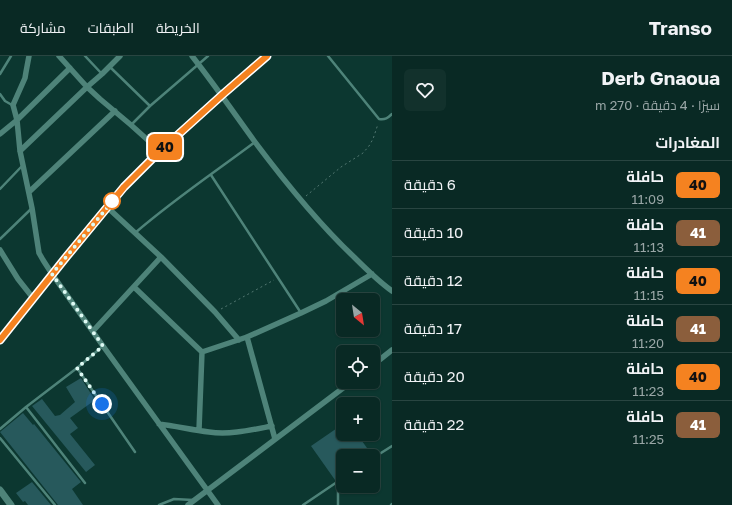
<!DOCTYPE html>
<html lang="ar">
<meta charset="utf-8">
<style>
:root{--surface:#092924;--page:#12312c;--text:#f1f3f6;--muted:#99a6a6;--line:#294541}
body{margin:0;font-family:"Golos Text",Cairo,sans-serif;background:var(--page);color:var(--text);direction:rtl;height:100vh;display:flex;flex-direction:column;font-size:15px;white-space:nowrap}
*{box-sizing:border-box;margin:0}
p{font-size:13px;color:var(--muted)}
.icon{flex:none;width:22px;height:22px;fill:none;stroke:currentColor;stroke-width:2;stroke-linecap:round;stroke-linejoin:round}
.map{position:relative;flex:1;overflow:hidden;direction:ltr}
.sheet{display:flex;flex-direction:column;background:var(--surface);width:340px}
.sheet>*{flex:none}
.badge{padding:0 8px;border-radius:6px;font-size:14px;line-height:26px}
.needle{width:26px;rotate:150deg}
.controls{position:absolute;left:336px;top:237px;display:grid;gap:8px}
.controls a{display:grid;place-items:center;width:44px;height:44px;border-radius:6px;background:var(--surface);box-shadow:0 1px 3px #0004,0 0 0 1px var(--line);font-size:20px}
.you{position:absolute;width:20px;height:20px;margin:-10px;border:3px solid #fff;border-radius:50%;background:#1a73e8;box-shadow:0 0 0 6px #1a73e833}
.map>.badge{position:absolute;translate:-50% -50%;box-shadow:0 0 0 2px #fff}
h2{padding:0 12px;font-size:15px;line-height:36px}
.round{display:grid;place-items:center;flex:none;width:42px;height:42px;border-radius:6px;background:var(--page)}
.headline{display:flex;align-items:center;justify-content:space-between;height:68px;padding:0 12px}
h1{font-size:19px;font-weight:700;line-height:30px}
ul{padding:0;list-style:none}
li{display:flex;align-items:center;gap:12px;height:48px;padding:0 12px;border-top:1px solid var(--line)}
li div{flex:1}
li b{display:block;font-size:15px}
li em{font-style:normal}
li .badge{min-width:44px;font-weight:700;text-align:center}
header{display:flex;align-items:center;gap:24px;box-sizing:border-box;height:56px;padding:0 20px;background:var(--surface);border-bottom:1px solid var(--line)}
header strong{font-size:19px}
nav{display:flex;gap:22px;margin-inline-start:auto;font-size:14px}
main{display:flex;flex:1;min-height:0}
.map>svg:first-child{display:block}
.building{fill:#27595c}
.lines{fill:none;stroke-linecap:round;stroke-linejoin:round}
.path{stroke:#527771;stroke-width:1;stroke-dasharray:2 3;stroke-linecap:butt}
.service{stroke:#4e8379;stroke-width:2.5}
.minor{stroke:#4e8379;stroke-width:5.5}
.tertiary{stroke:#4e8379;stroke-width:7}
.line-casing{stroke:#fff;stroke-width:9}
.line{stroke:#f58220;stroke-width:6}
.walk{stroke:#dffaf4;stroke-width:4;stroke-dasharray:0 7.2}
.stop-dot{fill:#fff;stroke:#f58220;stroke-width:2}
</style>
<header>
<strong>Transo</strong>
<nav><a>الخريطة</a><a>الطبقات</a><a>مشاركة</a></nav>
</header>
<main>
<section class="sheet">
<div class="headline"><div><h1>Derb Gnaoua</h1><p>سيرًا · 4 دقيقة · 270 m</p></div><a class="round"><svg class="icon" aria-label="heart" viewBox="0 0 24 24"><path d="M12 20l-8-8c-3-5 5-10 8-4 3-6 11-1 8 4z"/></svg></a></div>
<h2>المغادرات</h2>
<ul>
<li><span class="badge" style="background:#f58220;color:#111">40</span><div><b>حافلة</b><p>11:09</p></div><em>6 دقيقة</em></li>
<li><span class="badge" style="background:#8b5e3c;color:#fff">41</span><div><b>حافلة</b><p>11:13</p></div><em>10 دقيقة</em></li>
<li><span class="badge" style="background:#f58220;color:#111">40</span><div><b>حافلة</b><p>11:15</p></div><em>12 دقيقة</em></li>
<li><span class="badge" style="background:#8b5e3c;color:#fff">41</span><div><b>حافلة</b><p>11:20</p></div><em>17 دقيقة</em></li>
<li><span class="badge" style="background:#f58220;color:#111">40</span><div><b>حافلة</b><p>11:23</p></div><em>20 دقيقة</em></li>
<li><span class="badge" style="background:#8b5e3c;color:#fff">41</span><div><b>حافلة</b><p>11:25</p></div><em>22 دقيقة</em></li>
</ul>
</section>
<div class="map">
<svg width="392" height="449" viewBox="0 0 392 449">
<rect width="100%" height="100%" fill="#0c3730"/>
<!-- building -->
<path class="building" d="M 81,322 L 95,344 L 70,362 L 78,372 L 70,378 L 95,409 L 86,416 L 32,350 L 42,343 L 55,360 L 60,359 L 75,346 L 66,331 Z
M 23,357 L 33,369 L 34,368 L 81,426 L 72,433 L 83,449 L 58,449 L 0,376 Z
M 343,368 L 343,378 L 357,378 L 372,399 L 343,400 L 343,419 L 335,424 L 311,390 Z
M 32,426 L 51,449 L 28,449 L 25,445 L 23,446 L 16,437 Z"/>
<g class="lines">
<!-- path -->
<path class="path" d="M 306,140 L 341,111 L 363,97 L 369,90 L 373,83 L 378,68
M 221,253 L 274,224"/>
<!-- service -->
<path class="service" d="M 85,0 L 102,18
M 328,0 L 379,63 C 385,64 388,62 392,58
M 110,11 L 150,50
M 0,18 L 11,0
M 0,38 L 5,45 L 12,49
M 131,69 L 150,50 L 208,0
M 211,119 L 301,257
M 0,133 L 23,109
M 135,177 C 173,144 215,116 255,86
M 0,183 L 31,153
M 77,312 L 135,396
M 26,351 L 77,312 L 103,290
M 0,373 L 26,351 L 85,427
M 0,382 L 55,449
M 373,402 L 392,390
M 159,449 L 174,443 L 193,444
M 303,449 L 343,422
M 338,449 L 338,426
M 391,449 L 392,448"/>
<!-- minor -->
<path class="minor" d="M 29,0 L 26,16 L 25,22 L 13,49 L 17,64 L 20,95 L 32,152 L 39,197 L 43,204 L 52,218 L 103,290 L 218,449
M 59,0 L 87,31 L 100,43 L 131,69 L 160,95
M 192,0 C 214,28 234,57 255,86 C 285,126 317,166 354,201 C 366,213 378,225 392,235
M 0,78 L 17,64 L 70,12
M 20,95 L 87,31 L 102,18 L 120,0
M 29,136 L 115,55
M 107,151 L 161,201 L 215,256 L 239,284
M 0,194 L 18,223 L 33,242
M 134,231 L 202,296 L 199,374
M 93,275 L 161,201
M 247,281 L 275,383
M 202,296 L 247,281 L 301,257 L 326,245 L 372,218
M 373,309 L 392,294
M 159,368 C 176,370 192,374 209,376 C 230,379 251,374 272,370
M 188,449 L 351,326"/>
<!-- tertiary -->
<path class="tertiary" d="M 0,284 L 67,200 L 124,131 L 160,95 L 222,39 L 267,0
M 0,434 L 11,449"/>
</g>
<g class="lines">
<!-- line casing -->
<g class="line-casing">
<path id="line" d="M 0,284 L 67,200 L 124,131 L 160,95 L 222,39 L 267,0"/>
</g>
<!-- line -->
<use href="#line" class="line"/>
<!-- walk -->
<path class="walk" d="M 102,348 L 77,312 L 103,290 L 52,218 L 116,141 L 112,145"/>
</g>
<!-- markers -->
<circle class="stop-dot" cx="112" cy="145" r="8"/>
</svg>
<div class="controls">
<a><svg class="needle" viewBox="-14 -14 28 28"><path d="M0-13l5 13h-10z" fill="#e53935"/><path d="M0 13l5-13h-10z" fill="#99a6a6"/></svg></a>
<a><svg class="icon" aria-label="locate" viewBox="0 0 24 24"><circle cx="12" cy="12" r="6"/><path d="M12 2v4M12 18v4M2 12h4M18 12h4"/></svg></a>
<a>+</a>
<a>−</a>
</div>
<div class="you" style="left:102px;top:348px"></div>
<b class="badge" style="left:165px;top:91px;background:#f58220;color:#111">40</b>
</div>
</main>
